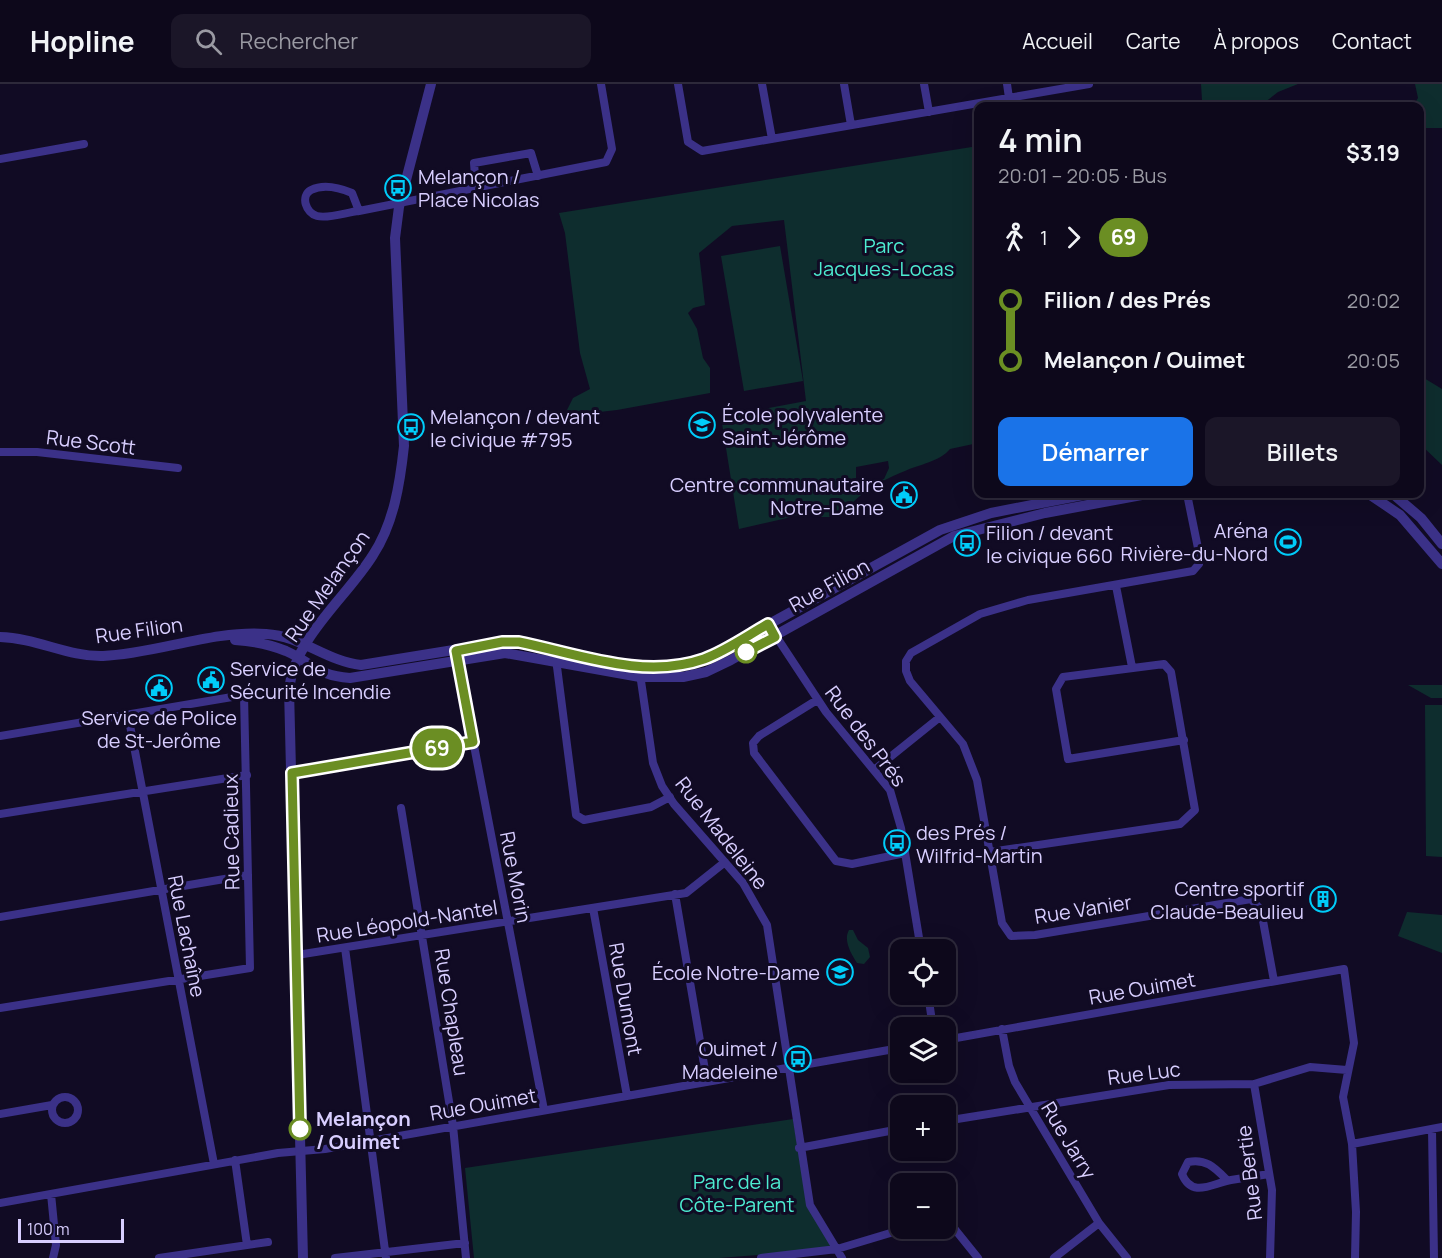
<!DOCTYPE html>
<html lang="fr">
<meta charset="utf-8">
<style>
:root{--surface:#0d081b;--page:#1b1628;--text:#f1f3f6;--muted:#9a9aa3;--line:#2d293a;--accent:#1a73e8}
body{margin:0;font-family:Manrope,sans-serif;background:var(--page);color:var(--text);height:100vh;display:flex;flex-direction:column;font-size:22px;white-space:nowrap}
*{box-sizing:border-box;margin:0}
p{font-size:20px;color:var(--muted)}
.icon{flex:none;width:33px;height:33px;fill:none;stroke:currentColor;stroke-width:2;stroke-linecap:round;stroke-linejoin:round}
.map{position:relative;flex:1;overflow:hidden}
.drawer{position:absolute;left:974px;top:18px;width:450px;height:396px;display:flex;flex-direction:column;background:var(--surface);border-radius:12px;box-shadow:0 6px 24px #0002,0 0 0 2px var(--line)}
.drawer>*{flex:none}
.badge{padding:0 12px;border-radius:20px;font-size:21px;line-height:39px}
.buttons{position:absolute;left:890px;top:855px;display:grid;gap:12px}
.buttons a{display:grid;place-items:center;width:66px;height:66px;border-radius:12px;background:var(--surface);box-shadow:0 6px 24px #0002,0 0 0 2px var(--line);font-size:30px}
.scale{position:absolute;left:18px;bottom:15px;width:106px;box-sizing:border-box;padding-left:6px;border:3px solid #d8ceff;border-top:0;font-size:16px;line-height:21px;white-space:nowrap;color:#d8ceff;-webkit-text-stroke:4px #110b24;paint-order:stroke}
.map>.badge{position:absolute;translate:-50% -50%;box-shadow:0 0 0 3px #fff}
.legs{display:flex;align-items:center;gap:9px;height:66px;padding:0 24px;font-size:20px}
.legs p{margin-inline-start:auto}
.head{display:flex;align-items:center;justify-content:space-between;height:102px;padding:0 24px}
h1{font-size:33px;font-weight:600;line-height:45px}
.button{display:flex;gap:12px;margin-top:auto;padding:12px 24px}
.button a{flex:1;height:69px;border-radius:12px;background:var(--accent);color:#fff;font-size:24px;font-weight:600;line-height:69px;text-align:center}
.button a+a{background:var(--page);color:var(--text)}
ul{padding:0 24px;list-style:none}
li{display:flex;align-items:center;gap:21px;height:60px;font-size:22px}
li i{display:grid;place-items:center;width:9px;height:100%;margin:0 8px;background:currentColor}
li i::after{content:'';width:15px;height:15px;margin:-8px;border:4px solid;border-radius:50%;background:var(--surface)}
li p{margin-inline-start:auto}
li:first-child i{background:linear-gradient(#0000 50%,currentColor 0)}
li:last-child i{background:linear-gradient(currentColor 50%,#0000 0)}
header{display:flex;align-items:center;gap:36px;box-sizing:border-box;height:84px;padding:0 30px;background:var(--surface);border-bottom:2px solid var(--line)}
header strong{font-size:28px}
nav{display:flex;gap:33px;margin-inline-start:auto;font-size:21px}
.search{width:420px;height:54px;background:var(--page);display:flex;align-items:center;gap:15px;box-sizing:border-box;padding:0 21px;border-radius:12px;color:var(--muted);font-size:22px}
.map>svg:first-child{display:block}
.green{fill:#0e2d2e;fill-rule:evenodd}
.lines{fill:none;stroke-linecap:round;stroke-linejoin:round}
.minor{stroke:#3b3188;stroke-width:8}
.tertiary{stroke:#3b3188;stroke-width:10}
.line-1-casing{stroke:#fff;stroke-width:14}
.line-1{stroke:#6b8e23;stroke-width:9}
.stop-1-dot{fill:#fff;stroke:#6b8e23;stroke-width:3}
.labels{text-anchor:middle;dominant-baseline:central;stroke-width:6;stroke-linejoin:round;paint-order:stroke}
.poi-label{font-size:20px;fill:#d8ceff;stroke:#110b24;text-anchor:start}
.park-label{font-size:20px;fill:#4decd1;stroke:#110b24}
.street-label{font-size:20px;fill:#d8ceff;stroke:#110b24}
.stop-label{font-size:20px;font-weight:bold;fill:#d8ceff;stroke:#110b24;text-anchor:start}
</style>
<header>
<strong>Hopline</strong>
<div class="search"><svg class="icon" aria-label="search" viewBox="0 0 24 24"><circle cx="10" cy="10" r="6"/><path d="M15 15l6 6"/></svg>Rechercher</div>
<nav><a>Accueil</a><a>Carte</a><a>À propos</a><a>Contact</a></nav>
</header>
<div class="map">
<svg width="1442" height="1174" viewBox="0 0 1442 1174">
<rect width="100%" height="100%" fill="#110b24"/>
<!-- green -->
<path class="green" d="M 1201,0 L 1298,0 L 1278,8 L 1260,22 L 1195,22 L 1202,16 Z
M 1415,0 L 1442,0 L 1442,44 L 1424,44 L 1419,48 L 1419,22 L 1413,22 L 1418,14 Z
M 978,62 L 978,359 L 950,365 C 939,378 920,380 905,387 C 882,396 854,411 842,433 L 820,433 L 818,427 L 739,445 L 721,333 L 806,317 L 784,136 L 732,142 L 699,169 L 705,221 L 693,224 L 688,229 L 697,245 L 703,274 L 710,284 L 710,309 L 617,326 L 564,332 L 573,314 L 590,305 L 580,269 L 565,149 L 559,129 ZM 888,377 L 889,384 L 884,395 L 856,396 L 856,383 Z
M 780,162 L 803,297 L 744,307 L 721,172 Z
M 1419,291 L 1442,305 L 1442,381 L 1419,359 Z
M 1408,601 L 1442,601 L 1442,614 L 1431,614 Z
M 1425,621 L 1442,621 L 1442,773 L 1426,772 Z
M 1407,828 L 1442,831 L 1442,869 L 1398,852 Z
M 849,846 L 853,846 L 858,856 L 868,864 L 870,873 L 864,880 L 857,879 C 851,870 843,856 849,846 Z
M 793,1035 L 807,1122 L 837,1165 L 719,1174 L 474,1174 L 465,1084 Z"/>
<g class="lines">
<!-- minor -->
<path class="minor" d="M 678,0 L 688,58 L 702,67 L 1089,0
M 762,0 L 772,55
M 844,0 L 851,41
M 924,0 L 929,28
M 1007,0 L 1009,14
M 0,75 L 84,60
M 476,104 L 474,79 L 531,69 L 538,92
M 359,127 L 352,109 C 340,104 323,100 311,106 C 300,112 306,129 317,132 C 329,135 347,128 359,127 L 606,78 L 612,65 L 601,0
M 0,368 L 37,368 L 178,384
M 1187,410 L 1200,474 L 1199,480 L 1193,487 L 1028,516 L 980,530 L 911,569 L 906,577 L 906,587 L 910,597 L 963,660 L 977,696 L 1002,839 L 1011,852 L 1035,851 L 1251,815 L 1261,826 L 1274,897
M 1116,502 L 1132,583
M 768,540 L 826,628 L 890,706 L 901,744 L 921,866
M 457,573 L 544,1026
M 556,575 L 576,731 L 584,736 L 651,723 L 670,713
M 640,590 L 653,679 L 662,702 L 674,720 L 743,799 L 767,841 L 810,1121 L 842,1174
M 817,616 L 759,652 L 753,659 L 754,669 L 836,777 L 852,780 L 905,769
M 128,631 L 214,1080
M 0,652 L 244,611 L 250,884 L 0,924
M 874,686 L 940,633
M 293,689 L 473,658
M 401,724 L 453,1042 L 466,1174
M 0,730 L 247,691
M 990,768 L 1180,740 L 1195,726 L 1171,588 L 1164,580 L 1063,593 L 1056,605 L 1068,675 L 1184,656
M 675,810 L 707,998
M 593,824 L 627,1012
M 0,833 L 248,791
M 345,864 L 386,1174
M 297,871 L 686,809 L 725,778
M 928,910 L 933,944
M 1002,945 L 1009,982 L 1015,998 L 1099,1139 L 1127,1174
M 945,956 L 1344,885 L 1354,959 L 1343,1013 L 1352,1060 L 1356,1128 L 1355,1174
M 1254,1000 L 1272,1106 L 1270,1174
M52 1026a13 13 0 1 1 26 0a13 13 0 1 1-26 0Z
M 0,1030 L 52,1021
M 945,1037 L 1169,1001 L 1254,1000 L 1310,983 L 1347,986
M 1432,1045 L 1434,1174
M 1352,1060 L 1442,1043
M 799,1064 L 900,1045
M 235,1076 L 247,1161
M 1227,1096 C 1215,1084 1206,1074 1188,1078 L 1182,1090 C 1192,1115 1213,1099 1231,1096 C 1243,1094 1256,1092 1269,1090
M 51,1110 L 56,1161 L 53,1174
M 0,1119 L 278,1069 L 325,1065 L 900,964
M 945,1133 L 978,1174
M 159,1174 L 268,1158
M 335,1174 L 465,1159
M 761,1174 L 837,1165 L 907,1144
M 1054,1174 L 1099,1139"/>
<!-- tertiary -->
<path class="tertiary" d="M 1369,410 L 1400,431 L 1442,480
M 1393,410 L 1421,434 L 1442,460
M 0,553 C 37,554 68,573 103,572 C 156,570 212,546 266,550 C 302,552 326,577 361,581 L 503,558 L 519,558 C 590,572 653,600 722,566 L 940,446 L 991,429 L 1088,410
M 235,556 C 252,557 271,561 286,567 C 313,579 317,592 350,594 L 505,569 L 640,593 L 683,593 L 706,588 L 731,576 L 954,452 L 1045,429 L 1147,410
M 303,1174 L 289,605 C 295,553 347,513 373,471 C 394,439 400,399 404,362 L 395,154 L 399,123 L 431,0"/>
</g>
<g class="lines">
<!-- line-1 casing -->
<g class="line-1-casing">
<path id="line-1" d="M 300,1045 L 292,689 L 473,658 L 456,567 L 502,558 L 519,558 C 578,570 644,596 704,575 C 726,567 747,552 768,540 L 775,553 L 746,568"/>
</g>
<!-- line-1 -->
<use href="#line-1" class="line-1"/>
</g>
<!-- icons -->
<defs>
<g id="bus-ring" transform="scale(1.35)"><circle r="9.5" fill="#110b24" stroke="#00ccf9" stroke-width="1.5"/><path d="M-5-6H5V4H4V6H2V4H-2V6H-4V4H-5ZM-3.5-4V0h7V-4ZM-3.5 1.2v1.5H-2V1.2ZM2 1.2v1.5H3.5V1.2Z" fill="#00ccf9"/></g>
<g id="school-ring" transform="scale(1.35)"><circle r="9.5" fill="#110b24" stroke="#00ccf9" stroke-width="1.5"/><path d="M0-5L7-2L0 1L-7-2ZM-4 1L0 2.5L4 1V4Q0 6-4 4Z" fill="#00ccf9"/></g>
<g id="civic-ring" transform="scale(1.35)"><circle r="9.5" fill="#110b24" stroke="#00ccf9" stroke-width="1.5"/><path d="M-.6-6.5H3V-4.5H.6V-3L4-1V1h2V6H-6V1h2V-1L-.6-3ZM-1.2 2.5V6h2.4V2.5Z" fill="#00ccf9"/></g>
<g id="stadium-ring" transform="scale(1.35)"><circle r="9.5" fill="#110b24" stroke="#00ccf9" stroke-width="1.5"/><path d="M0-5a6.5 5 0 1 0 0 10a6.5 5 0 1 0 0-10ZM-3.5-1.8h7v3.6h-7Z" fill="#00ccf9"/></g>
<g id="building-ring" transform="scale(1.35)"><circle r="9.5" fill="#110b24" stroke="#00ccf9" stroke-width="1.5"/><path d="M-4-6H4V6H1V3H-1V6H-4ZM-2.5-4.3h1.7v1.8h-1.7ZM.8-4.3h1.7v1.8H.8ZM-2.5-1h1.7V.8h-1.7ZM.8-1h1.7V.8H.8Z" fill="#00ccf9"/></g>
</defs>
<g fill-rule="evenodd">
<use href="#bus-ring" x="398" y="104"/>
<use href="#school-ring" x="702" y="341"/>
<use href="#bus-ring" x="411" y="343"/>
<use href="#civic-ring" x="904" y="411"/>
<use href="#stadium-ring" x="1288" y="458"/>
<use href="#bus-ring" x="967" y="459"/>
<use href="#civic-ring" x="211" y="596"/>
<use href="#civic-ring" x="159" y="604"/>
<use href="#bus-ring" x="897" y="759"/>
<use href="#building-ring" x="1323" y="815"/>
<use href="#school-ring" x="840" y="888"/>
<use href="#bus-ring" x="798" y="975"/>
</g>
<!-- markers -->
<g class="stop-1-dot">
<circle cx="746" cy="568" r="10"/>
<circle cx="300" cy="1045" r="10"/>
</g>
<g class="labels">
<!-- poi labels -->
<g class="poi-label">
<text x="418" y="92">Melançon /<tspan x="418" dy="23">Place Nicolas</tspan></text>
<text x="722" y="330">École polyvalente<tspan x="722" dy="23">Saint-Jérôme</tspan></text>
<text x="430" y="332">Melançon / devant<tspan x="430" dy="23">le civique #795</tspan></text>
<text x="884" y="400" text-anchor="end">Centre communautaire<tspan x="884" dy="23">Notre-Dame</tspan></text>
<text x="1268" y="446" text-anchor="end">Aréna<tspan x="1268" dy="23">Rivière-du-Nord</tspan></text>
<text x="986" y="448">Filion / devant<tspan x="986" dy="23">le civique 660</tspan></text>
<text x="230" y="584">Service de<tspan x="230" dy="23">Sécurité Incendie</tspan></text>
<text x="159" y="633" text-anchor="middle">Service de Police<tspan x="159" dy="23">de St-Jerôme</tspan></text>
<text x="916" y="748">des Prés /<tspan x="916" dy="23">Wilfrid-Martin</tspan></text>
<text x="1304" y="804" text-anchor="end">Centre sportif<tspan x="1304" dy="23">Claude-Beaulieu</tspan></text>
<text x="820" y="888" text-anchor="end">École Notre-Dame</text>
<text x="778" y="964" text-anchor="end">Ouimet /<tspan x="778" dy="23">Madeleine</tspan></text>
</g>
<!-- park labels -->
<g class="park-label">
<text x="884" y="161">Parc<tspan x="884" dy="23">Jacques-Locas</tspan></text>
<text x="737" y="1097">Parc de la<tspan x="737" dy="23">Côte-Parent</tspan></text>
</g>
<!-- street labels -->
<g class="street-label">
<text transform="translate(91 358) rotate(7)">Rue Scott</text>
<text transform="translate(829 501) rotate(-29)">Rue Filion</text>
<text transform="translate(327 502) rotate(-55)">Rue Melançon</text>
<text transform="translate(139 546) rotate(-8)">Rue Filion</text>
<text transform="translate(866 652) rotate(53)">Rue des Prés</text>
<text transform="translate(231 748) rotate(-91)">Rue Cadieux</text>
<text transform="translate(722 749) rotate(52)">Rue Madeleine</text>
<text transform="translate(516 793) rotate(79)">Rue Morin</text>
<text transform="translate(1083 825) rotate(-9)">Rue Vanier</text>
<text transform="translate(407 837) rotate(-9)">Rue Léopold-Nantel</text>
<text transform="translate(187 852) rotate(79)">Rue Lachaîne</text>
<text transform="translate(1142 904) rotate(-10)">Rue Ouimet</text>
<text transform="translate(626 915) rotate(80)">Rue Dumont</text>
<text transform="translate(452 928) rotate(81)">Rue Chapleau</text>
<text transform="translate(1144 989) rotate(-7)">Rue Luc</text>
<text transform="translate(483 1020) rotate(-10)">Rue Ouimet</text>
<text transform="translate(1069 1056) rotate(59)">Rue Jarry</text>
<text transform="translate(1249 1089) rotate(-97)">Rue Bertie</text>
</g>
<!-- stop labels -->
<g class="stop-label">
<text x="316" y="1034">Melançon<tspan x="316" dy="23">/ Ouimet</tspan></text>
</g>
</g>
</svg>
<div class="buttons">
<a><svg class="icon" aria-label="locate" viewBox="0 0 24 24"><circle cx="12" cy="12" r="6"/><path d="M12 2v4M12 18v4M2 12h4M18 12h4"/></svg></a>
<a><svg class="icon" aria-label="layers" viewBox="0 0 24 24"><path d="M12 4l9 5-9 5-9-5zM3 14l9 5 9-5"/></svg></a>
<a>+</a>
<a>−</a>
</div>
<div class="scale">100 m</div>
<b class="badge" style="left:437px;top:664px;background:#6b8e23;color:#fff">69</b>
<section class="drawer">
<div class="head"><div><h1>4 min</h1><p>20:01 – 20:05 · Bus</p></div><b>$3.19</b></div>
<div class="legs"><svg class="icon" aria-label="walk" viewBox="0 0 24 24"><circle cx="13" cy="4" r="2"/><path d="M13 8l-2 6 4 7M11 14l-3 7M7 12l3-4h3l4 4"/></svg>1<svg class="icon" aria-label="forward" viewBox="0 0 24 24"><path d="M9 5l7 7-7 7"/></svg><b class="badge" style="background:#6b8e23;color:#fff">69</b></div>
<ul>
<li><i style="color:#6b8e23"></i><b>Filion / des Prés</b><p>20:02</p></li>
<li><i style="color:#6b8e23"></i><b>Melançon / Ouimet</b><p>20:05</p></li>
</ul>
<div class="button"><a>Démarrer</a><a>Billets</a></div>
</section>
</div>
